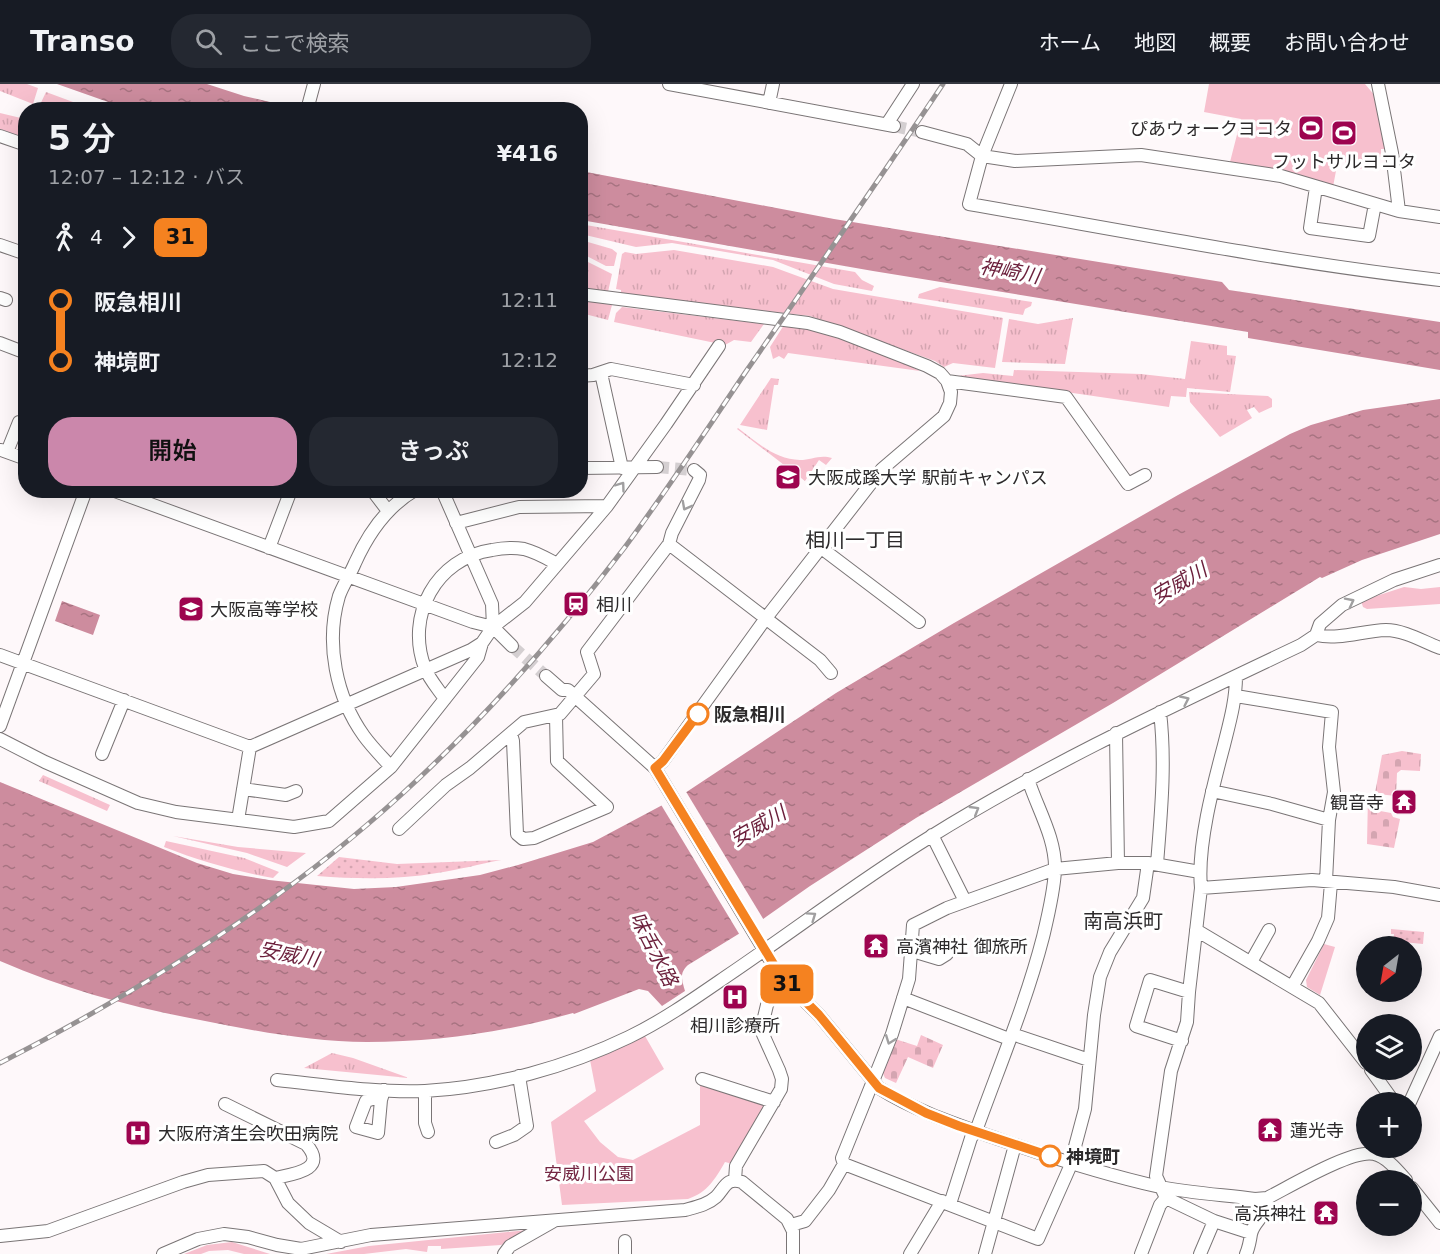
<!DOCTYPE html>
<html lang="ja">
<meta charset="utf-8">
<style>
:root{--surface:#171b24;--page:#242831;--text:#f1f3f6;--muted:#9ea1a6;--line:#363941;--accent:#cb87ab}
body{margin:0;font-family:"DejaVu Sans","Noto Sans JP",sans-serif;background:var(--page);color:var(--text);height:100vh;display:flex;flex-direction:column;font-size:22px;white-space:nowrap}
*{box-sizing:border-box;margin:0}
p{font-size:20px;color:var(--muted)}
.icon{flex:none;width:33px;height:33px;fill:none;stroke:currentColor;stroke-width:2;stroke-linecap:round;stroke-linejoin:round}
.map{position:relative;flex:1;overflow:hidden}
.sheet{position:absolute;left:18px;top:18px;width:570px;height:396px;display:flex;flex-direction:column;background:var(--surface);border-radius:24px;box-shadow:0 6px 24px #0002}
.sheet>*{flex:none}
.badge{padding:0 12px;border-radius:9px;font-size:21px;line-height:39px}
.needle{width:39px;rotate:211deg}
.tools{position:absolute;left:1356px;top:852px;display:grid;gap:12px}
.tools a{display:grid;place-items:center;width:66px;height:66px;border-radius:50%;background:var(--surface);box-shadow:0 6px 24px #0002;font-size:30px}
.map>.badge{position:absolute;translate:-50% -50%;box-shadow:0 0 0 3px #fff}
.legs{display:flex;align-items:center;gap:9px;height:66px;padding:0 30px;font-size:20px}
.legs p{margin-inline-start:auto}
.overview{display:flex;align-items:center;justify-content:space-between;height:102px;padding:0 30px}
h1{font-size:33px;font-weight:600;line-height:45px}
.button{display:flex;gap:12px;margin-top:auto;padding:12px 30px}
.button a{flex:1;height:69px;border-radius:24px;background:var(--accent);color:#111;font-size:24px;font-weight:600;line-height:69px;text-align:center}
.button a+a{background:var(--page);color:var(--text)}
ul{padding:0 30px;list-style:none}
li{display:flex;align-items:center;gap:21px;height:60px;font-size:22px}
li i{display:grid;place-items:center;width:9px;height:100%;margin:0 8px;background:currentColor}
li i::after{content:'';width:15px;height:15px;margin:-8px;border:4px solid;border-radius:50%;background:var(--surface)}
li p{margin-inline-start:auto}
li:first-child i{background:linear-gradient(#0000 50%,currentColor 0)}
li:last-child i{background:linear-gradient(currentColor 50%,#0000 0)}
header{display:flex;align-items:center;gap:36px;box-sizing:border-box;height:84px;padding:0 30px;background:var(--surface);border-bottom:2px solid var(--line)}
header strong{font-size:28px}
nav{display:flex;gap:33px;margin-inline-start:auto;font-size:21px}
.search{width:420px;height:54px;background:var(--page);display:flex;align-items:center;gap:15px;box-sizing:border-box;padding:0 21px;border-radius:24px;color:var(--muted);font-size:22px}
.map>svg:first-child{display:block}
.grass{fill:url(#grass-tufts)}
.cemetery{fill:url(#cemetery-stones)}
.park{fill:#f7c0ce}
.garden{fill:url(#garden-dots)}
.water{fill:url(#water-ripples)}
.pier{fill:#fef8fa}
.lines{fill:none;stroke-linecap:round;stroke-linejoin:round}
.minor-tunnel{stroke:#d4cfd1;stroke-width:12;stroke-dasharray:12 6;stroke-linecap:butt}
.minor-casing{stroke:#7a7576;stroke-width:14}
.minor{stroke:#fff;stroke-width:12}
.rail-casing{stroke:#969293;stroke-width:5}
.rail{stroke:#fff;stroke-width:3;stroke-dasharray:9;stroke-linecap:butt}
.oneway{stroke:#a09fa0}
.line-1-casing{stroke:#fff;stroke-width:14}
.line-1{stroke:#f58220;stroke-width:9}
.stop-1-dot{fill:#fff;stroke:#f58220;stroke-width:3}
.labels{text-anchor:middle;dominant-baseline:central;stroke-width:6;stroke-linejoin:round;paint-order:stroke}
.poi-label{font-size:18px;fill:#2c2a2b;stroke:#fff;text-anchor:start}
.stop-label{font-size:18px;font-weight:bold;fill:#2c2a2b;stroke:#fff;text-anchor:start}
.park-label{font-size:18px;fill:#742642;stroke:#fff}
.water-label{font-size:20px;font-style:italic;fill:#6b1f3b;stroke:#fff}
.neighbourhood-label{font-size:20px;fill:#2c2a2b;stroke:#fff}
</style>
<header>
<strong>Transo</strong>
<div class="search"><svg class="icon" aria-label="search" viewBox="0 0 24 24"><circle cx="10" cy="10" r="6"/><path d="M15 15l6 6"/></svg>ここで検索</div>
<nav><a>ホーム</a><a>地図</a><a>概要</a><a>お問い合わせ</a></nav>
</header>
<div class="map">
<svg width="1440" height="1170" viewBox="0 0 1440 1170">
<defs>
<pattern id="grass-tufts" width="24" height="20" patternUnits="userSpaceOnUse" patternTransform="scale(1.5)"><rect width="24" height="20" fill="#f7c0ce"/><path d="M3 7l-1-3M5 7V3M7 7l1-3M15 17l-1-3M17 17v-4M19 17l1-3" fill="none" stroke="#d4a5b1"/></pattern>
<pattern id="cemetery-stones" width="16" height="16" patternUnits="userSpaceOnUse" patternTransform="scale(1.5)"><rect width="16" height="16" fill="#f7c0ce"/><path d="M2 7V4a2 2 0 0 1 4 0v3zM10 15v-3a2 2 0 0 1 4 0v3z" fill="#d4a5b1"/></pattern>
<pattern id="garden-dots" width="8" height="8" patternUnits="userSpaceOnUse" patternTransform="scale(1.5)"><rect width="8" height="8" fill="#f7c0ce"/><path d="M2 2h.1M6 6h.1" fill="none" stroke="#d4a5b1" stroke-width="1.8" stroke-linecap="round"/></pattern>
<pattern id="water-ripples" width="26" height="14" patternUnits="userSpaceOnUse" patternTransform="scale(1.5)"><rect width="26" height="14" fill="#cd8c9e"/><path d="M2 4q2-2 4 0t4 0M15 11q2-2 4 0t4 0" fill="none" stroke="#a77381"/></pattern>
</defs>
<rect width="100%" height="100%" fill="#fef8fa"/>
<!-- grass -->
<path class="grass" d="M 0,0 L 27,0 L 38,4 L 33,20 L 0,7 Z
M 46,8 L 92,25 L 38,25 Z
M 0,29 L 25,35 L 25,54 L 0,45 Z
M 580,140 L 855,188 L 862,196 L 874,202 L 872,207 L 834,200 L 773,176 L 672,159 L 636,163 L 581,150 Z
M 581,156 L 612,165 L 617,169 L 614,182 L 606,182 L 581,169 Z
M 674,166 L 773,183 L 833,205 L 1003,234 L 995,284 L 953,279 L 944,283 L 935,277 L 810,232 L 621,210 L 621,206 L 616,205 L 622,170 L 625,168 L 636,170 Z
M 580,174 L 612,190 L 608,208 L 581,204 Z
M 940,203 L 1032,218 L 1031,222 L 1025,225 L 1023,231 L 918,214 L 919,210 Z
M 581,215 L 612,221 L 608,236 L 581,229 Z
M 622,223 L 764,240 L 751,258 L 734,256 L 725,261 L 614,238 L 616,229 Z
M 1073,234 L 1065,280 L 1002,278 L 1009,235 L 1038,240 Z
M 784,241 C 831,247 878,266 920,287 L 788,269 L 784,275 L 779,272 L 773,275 L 770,263 Z
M 1191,257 L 1227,262 L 1227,271 L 1236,272 L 1230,308 L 1187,304 L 1186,313 L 1171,312 L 1169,323 L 957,292 L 983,289 L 1013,292 L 1014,286 L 1141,290 L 1185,295 Z
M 771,294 L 779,295 L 778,301 L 774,301 L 767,346 L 740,341 Z
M 1189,308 L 1268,312 L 1272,315 L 1272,323 L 1259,329 L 1254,323 L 1247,326 L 1252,334 L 1220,353 L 1190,318 Z
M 738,344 C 757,358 775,376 800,376 C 811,376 820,370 832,374 L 826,381 L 819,376 L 805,397 L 737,345 Z
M 43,691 L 110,721 L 107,727 L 39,697 Z
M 173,752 L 238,763 L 306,769 L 287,783 L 247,769 Z
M 166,757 L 244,774 L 279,788 L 273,794 C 235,787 200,777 164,763 Z
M 332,969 L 353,974 L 409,994 L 304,984 Z"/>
<!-- cemetery -->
<path class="cemetery" d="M 1402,667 L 1421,670 L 1420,687 L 1401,686 L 1397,689 L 1396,712 L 1378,710 L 1375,726 L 1391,729 L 1393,733 L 1400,735 L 1394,764 L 1367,760 L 1368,712 L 1375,709 L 1382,671 Z
M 921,951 L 943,961 L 933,984 L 908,973 L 896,999 L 885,994 L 882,987 L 895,955 L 917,962 Z"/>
<!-- park -->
<path class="park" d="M 1209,0 L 1365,0 L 1376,13 L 1387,65 L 1381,65 L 1381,73 L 1372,74 L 1372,84 L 1346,85 L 1345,76 L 1338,76 L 1333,103 L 1285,87 L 1230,78 L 1241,35 L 1204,28 Z
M 1404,503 L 1421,505 L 1440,503 L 1440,520 L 1367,525 L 1363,523 L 1361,517 Z
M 1324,860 L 1335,863 L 1320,911 L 1307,903 L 1306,896 Z
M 645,952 L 664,985 L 584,1037 L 600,1058 L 618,1073 L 633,1076 L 700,1041 L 700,1002 L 705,1000 L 767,1022 L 733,1080 L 725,1078 C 715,1095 708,1108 688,1115 L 562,1121 L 551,1038 L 596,1007 L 590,976 Z
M 527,1146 L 528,1147 L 501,1161 L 441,1165 L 441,1162 L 428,1162 L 427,1168 L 406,1165 L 364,1170 L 326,1170 L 369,1162 Z
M 232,1158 L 270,1170 L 244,1170 L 228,1166 L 209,1167 L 201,1170 L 184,1170 L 207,1161 Z"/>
<!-- garden -->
<path class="garden" d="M 339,773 L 397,780 L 501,776 C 480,780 458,786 437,789 C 398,796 357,795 317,792 Z
M 1391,845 L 1424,848 L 1423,860 L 1393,857 L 1394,850 L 1391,850 Z"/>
<!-- water -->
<path class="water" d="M 57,0 L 207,0 L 244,12 L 300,25 L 128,25 Z
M 581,87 L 834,135 L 1222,198 L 1229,206 L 1440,238 L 1440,286 L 1248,254 L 1248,248 L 873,187 L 581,136 Z
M 1440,315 L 1440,450 L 1362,476 L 1322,494 L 1320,493 L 1113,619 L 916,734 L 810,802 L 763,835 L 688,881 C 679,889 682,896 685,907 L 662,922 L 648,907 L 639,905 L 574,930 L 573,929 C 506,948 437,958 367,958 C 311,958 255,947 200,936 C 131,923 64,905 0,877 L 0,698 L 197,779 L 233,790 L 269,796 L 354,805 L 396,803 L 480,791 L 518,781 L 593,758 L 685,709 L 836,609 L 954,539 L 1178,411 L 1290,350 L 1311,341 L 1363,326 Z
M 62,517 L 100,531 L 93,551 L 55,537 Z"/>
<!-- pier -->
<path class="pier" d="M 685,706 L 765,838 L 741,853 L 660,719 Z"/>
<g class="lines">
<!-- minor-tunnel -->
<path class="minor-tunnel" d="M 894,42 L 922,48
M 657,383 L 694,386
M 512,562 L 546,592"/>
<!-- minor casing -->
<g class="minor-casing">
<path id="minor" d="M 669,0 L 894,42
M 1011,0 L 982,72 L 969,120 C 1126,147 1282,178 1440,196
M 1378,0 L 1392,69 L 1399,127
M 769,19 L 773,0
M 307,26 L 314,0
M 887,40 L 913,0
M 922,48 L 967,60 L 982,72 L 1015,77 L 1141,71 L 1281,92 L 1399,127 L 1440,133
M 0,52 L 26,61
M 1316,103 L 1310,144 L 1369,152 L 1375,120
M 0,161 L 26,170
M 580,210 L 808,239 L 840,248 L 927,282 L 940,289 L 947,297 L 951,308 L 950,319 L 944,332 L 882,385 L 766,534 L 663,677 L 655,684
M 0,214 L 6,216
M 0,259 L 26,269
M 601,289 L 622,384
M 580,292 L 593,291 L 611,285 L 694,301
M 947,297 L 1066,313 L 1128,400 L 1145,391
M 1,366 L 26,375
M 7,368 L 19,338
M 580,384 L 657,383
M 112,406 L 473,538 L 493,543
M 372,406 L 388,427
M 442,406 L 492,520 L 493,543 L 512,562
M 456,439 L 519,423 L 607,422
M 669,460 L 820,576 L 831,589
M 820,463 L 919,538
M 269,464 L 291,406
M 1316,551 C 1339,556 1362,547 1386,546 C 1404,546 1424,558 1440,564
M 0,571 L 250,663 L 471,566 L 482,559 L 493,543 L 525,518 L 607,422 L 666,340 L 719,262
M 546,592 L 562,606 L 568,606 L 655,684 L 781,894 L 819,931 L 879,1004 C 917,1028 959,1041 1001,1056 C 1053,1074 1106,1091 1160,1103 C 1191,1109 1224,1111 1255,1115 L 1267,1114 C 1289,1103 1352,1065 1374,1070 C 1387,1073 1398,1087 1406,1096
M 1236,592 C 1236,616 1230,637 1224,661 C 1213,702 1197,762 1201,804 L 1189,908 L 1187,938 L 1171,987 L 1156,1092 L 1166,1114 L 1214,1137 L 1251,1149
M 1236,612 L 1332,628 L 1329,663 L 1334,708 L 1329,736 L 1326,797
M 445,615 C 439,606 429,595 425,584 C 405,532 436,474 492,466 C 502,464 513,463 524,465 C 536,468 546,474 557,480
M 0,642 L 86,406
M 1116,649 L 1118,779
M 511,650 L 513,657 L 517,750 L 523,755 L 534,754 L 607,723 L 557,677 L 556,632
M 0,655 L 45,678 L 138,719 L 176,728 L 294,743 L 329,737 L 391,683 L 478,573 L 482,559
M 102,670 L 124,616
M 391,683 C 382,673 372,663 364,652 C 336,613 325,559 339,512 C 343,501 350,491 355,479 C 368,450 386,423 415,406
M 243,705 L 286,711 L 296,707
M 1212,707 L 1272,720 L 1329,736
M 238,736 L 250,663
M 399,745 L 446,701 L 470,684 L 524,638 L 560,630 L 594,590 L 587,568 L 669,460 L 672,449 L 699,396 L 700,391 L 694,386
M 932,751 L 965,817
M 1157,780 C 1161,729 1166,679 1160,628
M 1201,804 L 1312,796 L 1394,803 L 1440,811
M 1196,846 L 1319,919 L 1366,979
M 912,864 L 919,869 L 939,875 L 947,870
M 1251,878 L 1269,846
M 1292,903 L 1318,857 L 1328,834 L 1331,799
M 903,914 L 1009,955
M 1012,950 L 1089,976
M 1182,957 L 1136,942 L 1150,896 L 1189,908
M 1371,986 L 1394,1018
M 702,995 L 774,1018
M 277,996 C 326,1001 376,1009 425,1007 C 495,1003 567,983 629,953 C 664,936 695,914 727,892 C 795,846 860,796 930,753 C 1049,679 1175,621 1301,561 L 1316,551 L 1320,540 L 1342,521 L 1394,496 L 1440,481
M 425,1007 L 425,1039 L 428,1048
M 381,1016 L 375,1014 L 366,1017 L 356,1043 L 378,1049 L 381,1016 L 384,1006
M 1410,1018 L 1440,952
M 225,1020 L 306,1060 C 329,1086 293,1090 275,1094
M 496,1058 L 514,1051 L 527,1042 L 519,992
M 844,1080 L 1038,1155 L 1069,1085 L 1085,1025 L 1094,931 L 1100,893 L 1110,868 L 1143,814 L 1148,779
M 735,1096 L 736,1082 L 781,1005 L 782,995 L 779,986 L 761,946 L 767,921 L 781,894
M 1412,1104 L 1440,1139
M 950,1120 L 971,1054 L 976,1047 C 999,983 1026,919 1043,853 C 1048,832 1054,808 1055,786 C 1056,754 1037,724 1028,695
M 791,1141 L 805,1137 L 829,1106 L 844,1080 L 842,1074 L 892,950 L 909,895 L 913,841 L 947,824 L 1055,785 L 1118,779 L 1148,779 L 1200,788
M 0,1152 L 48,1147 L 183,1098 L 208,1091 L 264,1087 L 275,1094 L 288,1119 L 309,1139 L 341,1158
M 625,1157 L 625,1170
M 163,1170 L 198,1155 L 224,1150 L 248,1153 L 277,1161 L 301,1165 L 371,1151 L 685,1126 C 696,1123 707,1121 716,1113 C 725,1104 726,1093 742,1098 L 787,1135 L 793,1147 L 793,1170
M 504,1170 L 510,1162 L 554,1137
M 910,1170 L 942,1117
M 985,1170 L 1015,1061
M 1141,1170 L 1160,1121 L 1166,1114
M 1200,1170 L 1214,1137
M 1246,1170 C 1249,1163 1250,1157 1251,1150 C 1254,1136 1267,1134 1267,1114"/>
</g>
<!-- minor -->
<use href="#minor" class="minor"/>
<!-- rail casing -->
<g class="rail-casing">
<path id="rail" d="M 0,979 C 142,906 284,818 402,710 C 484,635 558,551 625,463 C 668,405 707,345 747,286 C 813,191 879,96 943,0"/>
</g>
<!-- rail -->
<use href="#rail" class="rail"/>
</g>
<!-- one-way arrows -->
<defs><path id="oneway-chevron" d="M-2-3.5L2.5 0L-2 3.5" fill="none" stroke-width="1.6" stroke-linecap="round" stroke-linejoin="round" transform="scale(1.5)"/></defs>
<g class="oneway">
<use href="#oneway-chevron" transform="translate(621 402) rotate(-54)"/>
<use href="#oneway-chevron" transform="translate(686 422) rotate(118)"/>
<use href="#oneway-chevron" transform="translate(1350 518) rotate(-27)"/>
<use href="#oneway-chevron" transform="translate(1185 616) rotate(-25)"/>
<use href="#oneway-chevron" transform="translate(975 726) rotate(-31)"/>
<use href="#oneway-chevron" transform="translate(812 832) rotate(-35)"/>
<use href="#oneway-chevron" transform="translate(890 956) rotate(111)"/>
</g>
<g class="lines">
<!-- line-1 casing -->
<g class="line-1-casing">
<path id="line-1" d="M 698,630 L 663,677 L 655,684 L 782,894 L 819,931 L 879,1004 L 926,1029 L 959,1042 L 1050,1072"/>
</g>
<!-- line-1 -->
<use href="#line-1" class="line-1"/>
</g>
<!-- icons -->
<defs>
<g id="stadium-square" transform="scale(1.35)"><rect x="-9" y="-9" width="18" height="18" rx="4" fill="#9d044f" stroke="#fff"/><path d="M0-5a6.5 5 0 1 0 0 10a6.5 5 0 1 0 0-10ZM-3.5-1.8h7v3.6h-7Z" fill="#fff"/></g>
<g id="university-square" transform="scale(1.35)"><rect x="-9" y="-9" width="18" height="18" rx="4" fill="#9d044f" stroke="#fff"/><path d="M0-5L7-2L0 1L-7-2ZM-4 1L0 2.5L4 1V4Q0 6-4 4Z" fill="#fff"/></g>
<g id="station-square" transform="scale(1.35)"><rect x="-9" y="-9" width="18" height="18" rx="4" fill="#9d044f" stroke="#fff"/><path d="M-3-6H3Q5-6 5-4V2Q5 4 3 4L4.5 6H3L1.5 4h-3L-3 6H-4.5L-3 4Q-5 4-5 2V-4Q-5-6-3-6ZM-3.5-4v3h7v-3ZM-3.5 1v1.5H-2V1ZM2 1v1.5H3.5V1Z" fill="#fff"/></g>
<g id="school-square" transform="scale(1.35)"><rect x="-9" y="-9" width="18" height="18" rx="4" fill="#9d044f" stroke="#fff"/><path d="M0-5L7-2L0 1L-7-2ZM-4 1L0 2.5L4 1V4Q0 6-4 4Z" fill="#fff"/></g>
<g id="temple-square" transform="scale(1.35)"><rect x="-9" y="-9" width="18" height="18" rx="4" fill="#9d044f" stroke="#fff"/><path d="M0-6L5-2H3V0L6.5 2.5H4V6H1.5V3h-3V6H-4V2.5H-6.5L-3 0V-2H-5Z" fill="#fff"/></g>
<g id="hospital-square" transform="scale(1.35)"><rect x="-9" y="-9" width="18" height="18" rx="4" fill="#9d044f" stroke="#fff"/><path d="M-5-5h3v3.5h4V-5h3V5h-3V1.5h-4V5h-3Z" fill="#fff"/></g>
</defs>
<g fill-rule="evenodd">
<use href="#stadium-square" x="1311" y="44"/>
<use href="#stadium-square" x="1344" y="49"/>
<use href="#university-square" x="788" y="393"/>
<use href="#station-square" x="576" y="520"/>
<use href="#school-square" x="191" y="525"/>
<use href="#temple-square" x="1404" y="718"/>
<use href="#temple-square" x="876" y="862"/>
<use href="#hospital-square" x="735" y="913"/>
<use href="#temple-square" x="1270" y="1046"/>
<use href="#hospital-square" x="138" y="1049"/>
<use href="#temple-square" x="1326" y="1129"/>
</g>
<!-- markers -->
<g class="stop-1-dot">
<circle cx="698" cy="630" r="10"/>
<circle cx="1050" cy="1072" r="10"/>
</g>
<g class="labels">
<!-- poi labels -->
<g class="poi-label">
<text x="1292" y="44" text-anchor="end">ぴあウォークヨコタ</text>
<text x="1344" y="77" text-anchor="middle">フットサルヨコタ</text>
<text x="808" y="393">大阪成蹊大学 駅前キャンパス</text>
<text x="596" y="520">相川</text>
<text x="210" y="525">大阪高等学校</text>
<text x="1384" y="718" text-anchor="end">観音寺</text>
<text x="896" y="862">高濱神社 御旅所</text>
<text x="735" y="941" text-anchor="middle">相川診療所</text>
<text x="1290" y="1046">蓮光寺</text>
<text x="158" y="1049">大阪府済生会吹田病院</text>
<text x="1306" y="1129" text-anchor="end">高浜神社</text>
</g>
<!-- stop labels -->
<g class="stop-label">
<text x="714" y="630">阪急相川</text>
<text x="1066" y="1072">神境町</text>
</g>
<!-- park labels -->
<g class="park-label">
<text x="589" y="1089">安威川公園</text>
</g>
<!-- water labels -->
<g class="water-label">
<text transform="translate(1010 187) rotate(10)">神崎川</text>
<text transform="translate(1179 499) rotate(-30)">安威川</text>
<text transform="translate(758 742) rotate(-30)">安威川</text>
<text transform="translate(654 865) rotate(63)">味舌水路</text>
<text transform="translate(289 870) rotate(11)">安威川</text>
</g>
<!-- neighbourhood labels -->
<g class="neighbourhood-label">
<text x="855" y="456">相川一丁目</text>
<text x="1123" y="837">南高浜町</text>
</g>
</g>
</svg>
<div class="tools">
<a><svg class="needle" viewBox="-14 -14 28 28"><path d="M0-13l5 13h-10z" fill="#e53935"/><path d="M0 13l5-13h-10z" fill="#9ea1a6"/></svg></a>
<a><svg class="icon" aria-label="layers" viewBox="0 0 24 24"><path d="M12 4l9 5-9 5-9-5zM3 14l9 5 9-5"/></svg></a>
<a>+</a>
<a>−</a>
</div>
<b class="badge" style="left:787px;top:900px;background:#f58220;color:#111">31</b>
<section class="sheet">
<div class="overview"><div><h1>5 分</h1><p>12:07 – 12:12 · バス</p></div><b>¥416</b></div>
<div class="legs"><svg class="icon" aria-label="walk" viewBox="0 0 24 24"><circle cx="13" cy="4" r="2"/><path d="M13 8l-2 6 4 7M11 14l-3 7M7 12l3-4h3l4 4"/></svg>4<svg class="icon" aria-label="forward" viewBox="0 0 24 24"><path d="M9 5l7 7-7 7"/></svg><b class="badge" style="background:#f58220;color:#111">31</b></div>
<ul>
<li><i style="color:#f58220"></i><b>阪急相川</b><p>12:11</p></li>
<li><i style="color:#f58220"></i><b>神境町</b><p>12:12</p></li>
</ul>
<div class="button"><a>開始</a><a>きっぷ</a></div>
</section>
</div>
